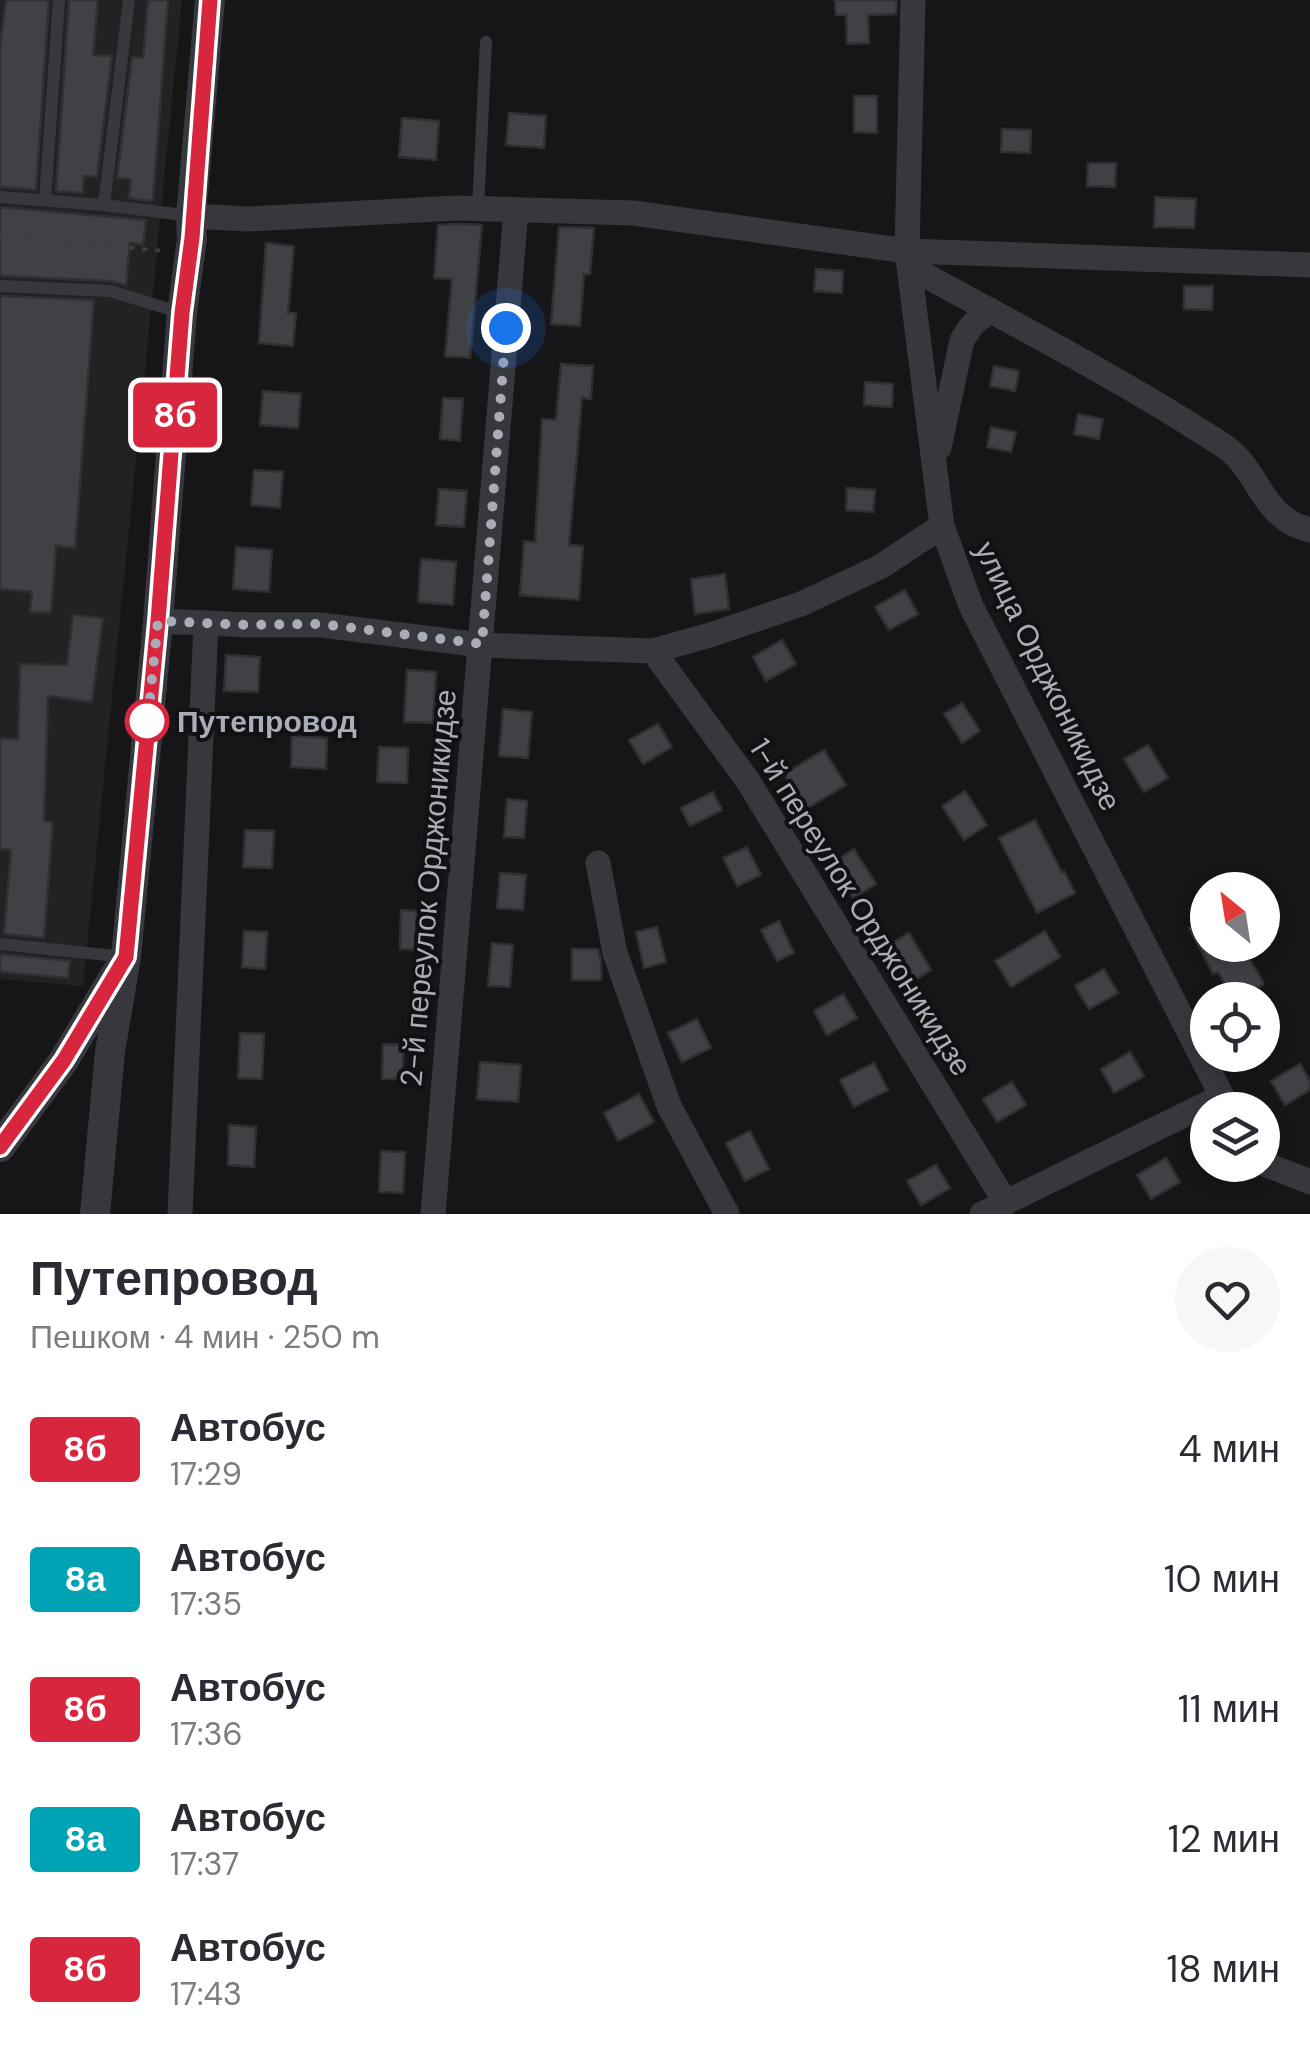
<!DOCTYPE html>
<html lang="ru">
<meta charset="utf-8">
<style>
:root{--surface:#fff;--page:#f7f7f7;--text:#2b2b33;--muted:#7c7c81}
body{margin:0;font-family:"DM Sans",sans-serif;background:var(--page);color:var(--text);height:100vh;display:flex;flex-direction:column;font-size:38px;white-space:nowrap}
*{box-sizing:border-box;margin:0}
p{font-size:32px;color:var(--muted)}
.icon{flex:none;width:55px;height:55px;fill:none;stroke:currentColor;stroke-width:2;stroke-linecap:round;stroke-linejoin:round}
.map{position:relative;height:1214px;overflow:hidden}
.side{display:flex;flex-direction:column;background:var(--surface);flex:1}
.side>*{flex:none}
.badge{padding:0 20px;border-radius:8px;font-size:35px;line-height:65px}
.needle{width:65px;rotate:330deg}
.controls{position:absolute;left:1190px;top:872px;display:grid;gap:20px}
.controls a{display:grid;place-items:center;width:90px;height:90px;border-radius:50%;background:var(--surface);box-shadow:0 5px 15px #0003;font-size:50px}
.you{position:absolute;width:50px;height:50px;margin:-25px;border:8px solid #fff;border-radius:50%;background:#1a73e8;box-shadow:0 0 0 15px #1a73e833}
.map>.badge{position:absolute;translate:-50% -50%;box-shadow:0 0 0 5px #fff}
.round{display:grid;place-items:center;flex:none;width:105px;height:105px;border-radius:52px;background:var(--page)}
.summary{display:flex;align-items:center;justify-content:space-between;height:170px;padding:0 30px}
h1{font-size:48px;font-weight:700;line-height:75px}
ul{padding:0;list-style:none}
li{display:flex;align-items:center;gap:30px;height:130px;padding:0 30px}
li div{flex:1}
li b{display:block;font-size:38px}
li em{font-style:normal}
li .badge{min-width:110px;font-weight:700;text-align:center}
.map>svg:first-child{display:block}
.built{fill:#222225}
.building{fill:#404145;stroke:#303034;stroke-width:2.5}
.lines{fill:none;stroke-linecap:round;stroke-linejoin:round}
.path{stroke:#3d3f44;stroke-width:4;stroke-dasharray:5 8;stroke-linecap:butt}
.service{stroke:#37383d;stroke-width:12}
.minor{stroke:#37383d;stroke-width:25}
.tertiary{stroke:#37383d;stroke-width:30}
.line-casing{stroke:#fff;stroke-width:22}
.line{stroke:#d7263d;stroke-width:15}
.walk{stroke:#a8adb8;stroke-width:10;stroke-dasharray:0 18}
.stop-dot{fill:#fff;stroke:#d7263d;stroke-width:5}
.labels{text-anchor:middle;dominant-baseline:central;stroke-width:8;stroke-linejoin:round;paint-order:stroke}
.street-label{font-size:30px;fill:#a8adb8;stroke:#111113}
.stop-label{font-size:30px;font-weight:bold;fill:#a8adb8;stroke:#111113;text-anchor:start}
</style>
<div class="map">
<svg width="1310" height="1214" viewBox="0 0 1310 1214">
<rect width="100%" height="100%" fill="#161618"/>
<!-- built -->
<path class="built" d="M 0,0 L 182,0 L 83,986 L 0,979 Z"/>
<!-- building -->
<path class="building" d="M 6,0 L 49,0 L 36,190 L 0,187 L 0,46 Z
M 69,0 L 98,0 L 93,55 L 112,56 L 97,177 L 84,176 L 83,193 L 56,191 Z
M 148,0 L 168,0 L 153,200 L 149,201 L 129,198 L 131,179 L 117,178 L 132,57 L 143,58 Z
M 835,0 L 897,0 L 896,14 L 868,15 L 869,43 L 847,44 L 846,15 L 836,15 Z
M 854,96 L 877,96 L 877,133 L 854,132 Z
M 509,113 L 546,116 L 544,148 L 506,145 Z
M 402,118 L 439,121 L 436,160 L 399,157 Z
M 1002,129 L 1031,130 L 1030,153 L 1001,152 Z
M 1088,163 L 1116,163 L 1115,187 L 1087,186 Z
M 1155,197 L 1196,199 L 1194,228 L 1154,227 Z
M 0,207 L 146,220 L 143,245 L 130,243 L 126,285 L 110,281 L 0,276 Z
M 457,224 L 482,225 L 470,358 L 445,356 L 452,279 L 434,278 L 438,225 Z
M 559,227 L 594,228 L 590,274 L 584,274 L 580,326 L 551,324 Z
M 266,243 L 294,246 L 288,313 L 296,313 L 293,346 L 259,343 Z
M 816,269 L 843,271 L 842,293 L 814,291 Z
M 1184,286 L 1213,286 L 1212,310 L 1184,309 Z
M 0,296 L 94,300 L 75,548 L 56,546 L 51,613 L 30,612 L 32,592 L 0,589 Z
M 561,364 L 593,366 L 591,399 L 582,398 L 569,545 L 583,546 L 579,600 L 520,595 L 524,541 L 535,542 L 542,419 L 556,420 Z
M 994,366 L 1019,371 L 1015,391 L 990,386 Z
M 865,382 L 893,384 L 892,407 L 864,405 Z
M 263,391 L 301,394 L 298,428 L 260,425 Z
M 443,398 L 463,399 L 460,441 L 440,439 Z
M 1078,414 L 1103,419 L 1099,439 L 1074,434 Z
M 991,427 L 1016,432 L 1011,452 L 987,447 Z
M 254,470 L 283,472 L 280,508 L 251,505 Z
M 847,488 L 875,490 L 873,512 L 846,510 Z
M 439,489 L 467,491 L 464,527 L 436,525 Z
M 236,547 L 272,550 L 269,592 L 233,589 Z
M 421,559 L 456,562 L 453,605 L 418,602 Z
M 725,574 L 729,609 L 695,614 L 691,579 Z
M 905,590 L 918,614 L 889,630 L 875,607 Z
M 73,615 L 103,618 L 92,702 L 48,696 L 44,821 L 53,822 L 44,938 L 4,934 L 11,850 L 0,849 L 0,738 L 18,739 L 20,664 L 67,665 Z
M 782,640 L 796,664 L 766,681 L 753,657 Z
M 226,655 L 260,657 L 258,692 L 224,691 Z
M 407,670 L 436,672 L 433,723 L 404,722 Z
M 962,703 L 980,731 L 962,743 L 944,714 Z
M 503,709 L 532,712 L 528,758 L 499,756 Z
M 658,724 L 672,747 L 643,764 L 629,740 Z
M 292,736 L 327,738 L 326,769 L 291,767 Z
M 1148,745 L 1168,778 L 1144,792 L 1124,759 Z
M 379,747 L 408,748 L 407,783 L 377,782 Z
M 824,750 L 846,785 L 806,809 L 784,774 Z
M 965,791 L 987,825 L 964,840 L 942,806 Z
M 713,792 L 722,810 L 690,826 L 681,808 Z
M 507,799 L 527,801 L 524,838 L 504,837 Z
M 1035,820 L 1062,873 L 1064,871 L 1075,893 L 1037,913 L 999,838 Z
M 245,830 L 274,831 L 272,868 L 243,867 Z
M 747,847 L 761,875 L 737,886 L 723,858 Z
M 854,849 L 876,884 L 853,898 L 832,863 Z
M 500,873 L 526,875 L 523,910 L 497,908 Z
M 401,910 L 417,911 L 415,950 L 400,949 Z
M 1208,918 L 1208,945 L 1269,945 L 1248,956 L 1264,984 L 1234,1000 L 1218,972 L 1213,974 L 1189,928 Z
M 779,921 L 794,953 L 777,961 L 761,930 Z
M 657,927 L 666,962 L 644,968 L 636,932 Z
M 244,931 L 267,932 L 265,969 L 242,967 Z
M 1045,931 L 1060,957 L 1011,987 L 995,961 Z
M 909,933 L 931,970 L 912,982 L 889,945 Z
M 492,943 L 513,945 L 510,987 L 488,986 Z
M 572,949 L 598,949 L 601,961 L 601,980 L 572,980 Z
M 0,954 L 70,961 L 68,978 L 0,972 Z
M 1104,969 L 1118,993 L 1089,1009 L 1075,986 Z
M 843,994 L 857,1018 L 827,1035 L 814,1011 Z
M 697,1019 L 711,1048 L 682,1062 L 668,1033 Z
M 240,1033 L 264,1034 L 262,1079 L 238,1078 Z
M 383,1044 L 404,1045 L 402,1079 L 382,1079 Z
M 1130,1052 L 1144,1076 L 1114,1093 L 1101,1069 Z
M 480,1062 L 521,1065 L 518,1102 L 477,1099 Z
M 874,1063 L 888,1090 L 854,1107 L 840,1080 Z
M 1300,1064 L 1310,1081 L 1310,1090 L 1285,1105 L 1271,1081 Z
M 1012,1082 L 1026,1105 L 997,1122 L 983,1099 Z
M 639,1094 L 654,1122 L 618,1141 L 604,1113 Z
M 229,1125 L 256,1127 L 254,1167 L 228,1165 Z
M 750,1131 L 769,1169 L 745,1181 L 726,1143 Z
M 381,1151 L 405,1152 L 403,1193 L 379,1192 Z
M 1166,1158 L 1180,1182 L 1151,1199 L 1137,1175 Z
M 936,1165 L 950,1188 L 921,1205 L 907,1181 Z"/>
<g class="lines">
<!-- path -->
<path class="path" d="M 0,235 L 164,251"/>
<!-- service -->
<path class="service" d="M 0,197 L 104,205 L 191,216
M 45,200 L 59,0
M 104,205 L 129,0
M 478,209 L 486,42
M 0,286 L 110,291 L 182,313
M 0,944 L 126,957"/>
<!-- minor -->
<path class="minor" d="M 913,0 L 907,251 L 942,526 L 971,606 L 1229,1110
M 191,216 L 248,219 L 457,208 L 633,213 L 907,251 L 1310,265
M 910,267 C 1016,325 1123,380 1224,446 C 1259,469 1261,519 1310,530
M 939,448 L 962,340 L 972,325 L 990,310
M 158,621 L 250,625 L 321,625 L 481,645 L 653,651 L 710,635 L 801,604 L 880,567 L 942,526
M 653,651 L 748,781 L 1006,1203
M 598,863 L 615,953 L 669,1106 L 727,1214
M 1262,1163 L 1310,1182
M 180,1214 L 206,623
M 433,1214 L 516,210
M 982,1214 L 1221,1097"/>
<!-- tertiary -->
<path class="tertiary" d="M 0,1147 L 64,1060 L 117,972
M 95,1214 L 110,1052 L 126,957 L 158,621 L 182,313 L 192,239 L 191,216 L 210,0"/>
</g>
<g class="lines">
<!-- line casing -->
<g class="line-casing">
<path id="line" d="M 0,1147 L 64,1060 L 126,957 L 158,621 L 182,313 L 192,238 L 210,0"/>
</g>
<!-- line -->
<use href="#line" class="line"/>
<!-- walk -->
<path class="walk" d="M 147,721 L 146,736 L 158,621 L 250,625 L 320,624 L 482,644 L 506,328"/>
</g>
<!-- markers -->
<circle class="stop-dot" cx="147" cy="721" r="20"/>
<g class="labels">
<!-- street labels -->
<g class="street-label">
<text transform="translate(1048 676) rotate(64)">улица Орджоникидзе</text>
<text transform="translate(428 888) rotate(-85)">2-й переулок Орджоникидзе</text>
<text transform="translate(861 907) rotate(58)">1-й переулок Орджоникидзе</text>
</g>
<!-- stop labels -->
<g class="stop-label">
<text x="177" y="721">Путепровод</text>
</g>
</g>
</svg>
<div class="controls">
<a><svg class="needle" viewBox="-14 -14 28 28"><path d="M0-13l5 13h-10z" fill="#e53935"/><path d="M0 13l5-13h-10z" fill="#7c7c81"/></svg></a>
<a><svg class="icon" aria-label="locate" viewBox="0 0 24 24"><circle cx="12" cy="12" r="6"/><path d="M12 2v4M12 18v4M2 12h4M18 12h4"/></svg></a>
<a><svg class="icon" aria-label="layers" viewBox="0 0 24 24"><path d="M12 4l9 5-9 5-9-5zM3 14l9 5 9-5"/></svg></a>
</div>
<div class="you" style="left:506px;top:328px"></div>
<b class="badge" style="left:175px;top:415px;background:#d7263d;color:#fff">8б</b>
</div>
<section class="side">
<div class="summary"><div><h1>Путепровод</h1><p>Пешком · 4 мин · 250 m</p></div><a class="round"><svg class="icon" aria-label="heart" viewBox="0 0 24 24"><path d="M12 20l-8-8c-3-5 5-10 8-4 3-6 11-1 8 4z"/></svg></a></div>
<ul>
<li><span class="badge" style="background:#d7263d;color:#fff">8б</span><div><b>Автобус</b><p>17:29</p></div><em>4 мин</em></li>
<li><span class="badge" style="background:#00a3b4;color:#fff">8а</span><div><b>Автобус</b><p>17:35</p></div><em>10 мин</em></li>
<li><span class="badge" style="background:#d7263d;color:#fff">8б</span><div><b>Автобус</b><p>17:36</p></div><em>11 мин</em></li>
<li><span class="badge" style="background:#00a3b4;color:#fff">8а</span><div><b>Автобус</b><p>17:37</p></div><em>12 мин</em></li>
<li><span class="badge" style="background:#d7263d;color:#fff">8б</span><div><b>Автобус</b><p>17:43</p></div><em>18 мин</em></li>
</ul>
</section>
